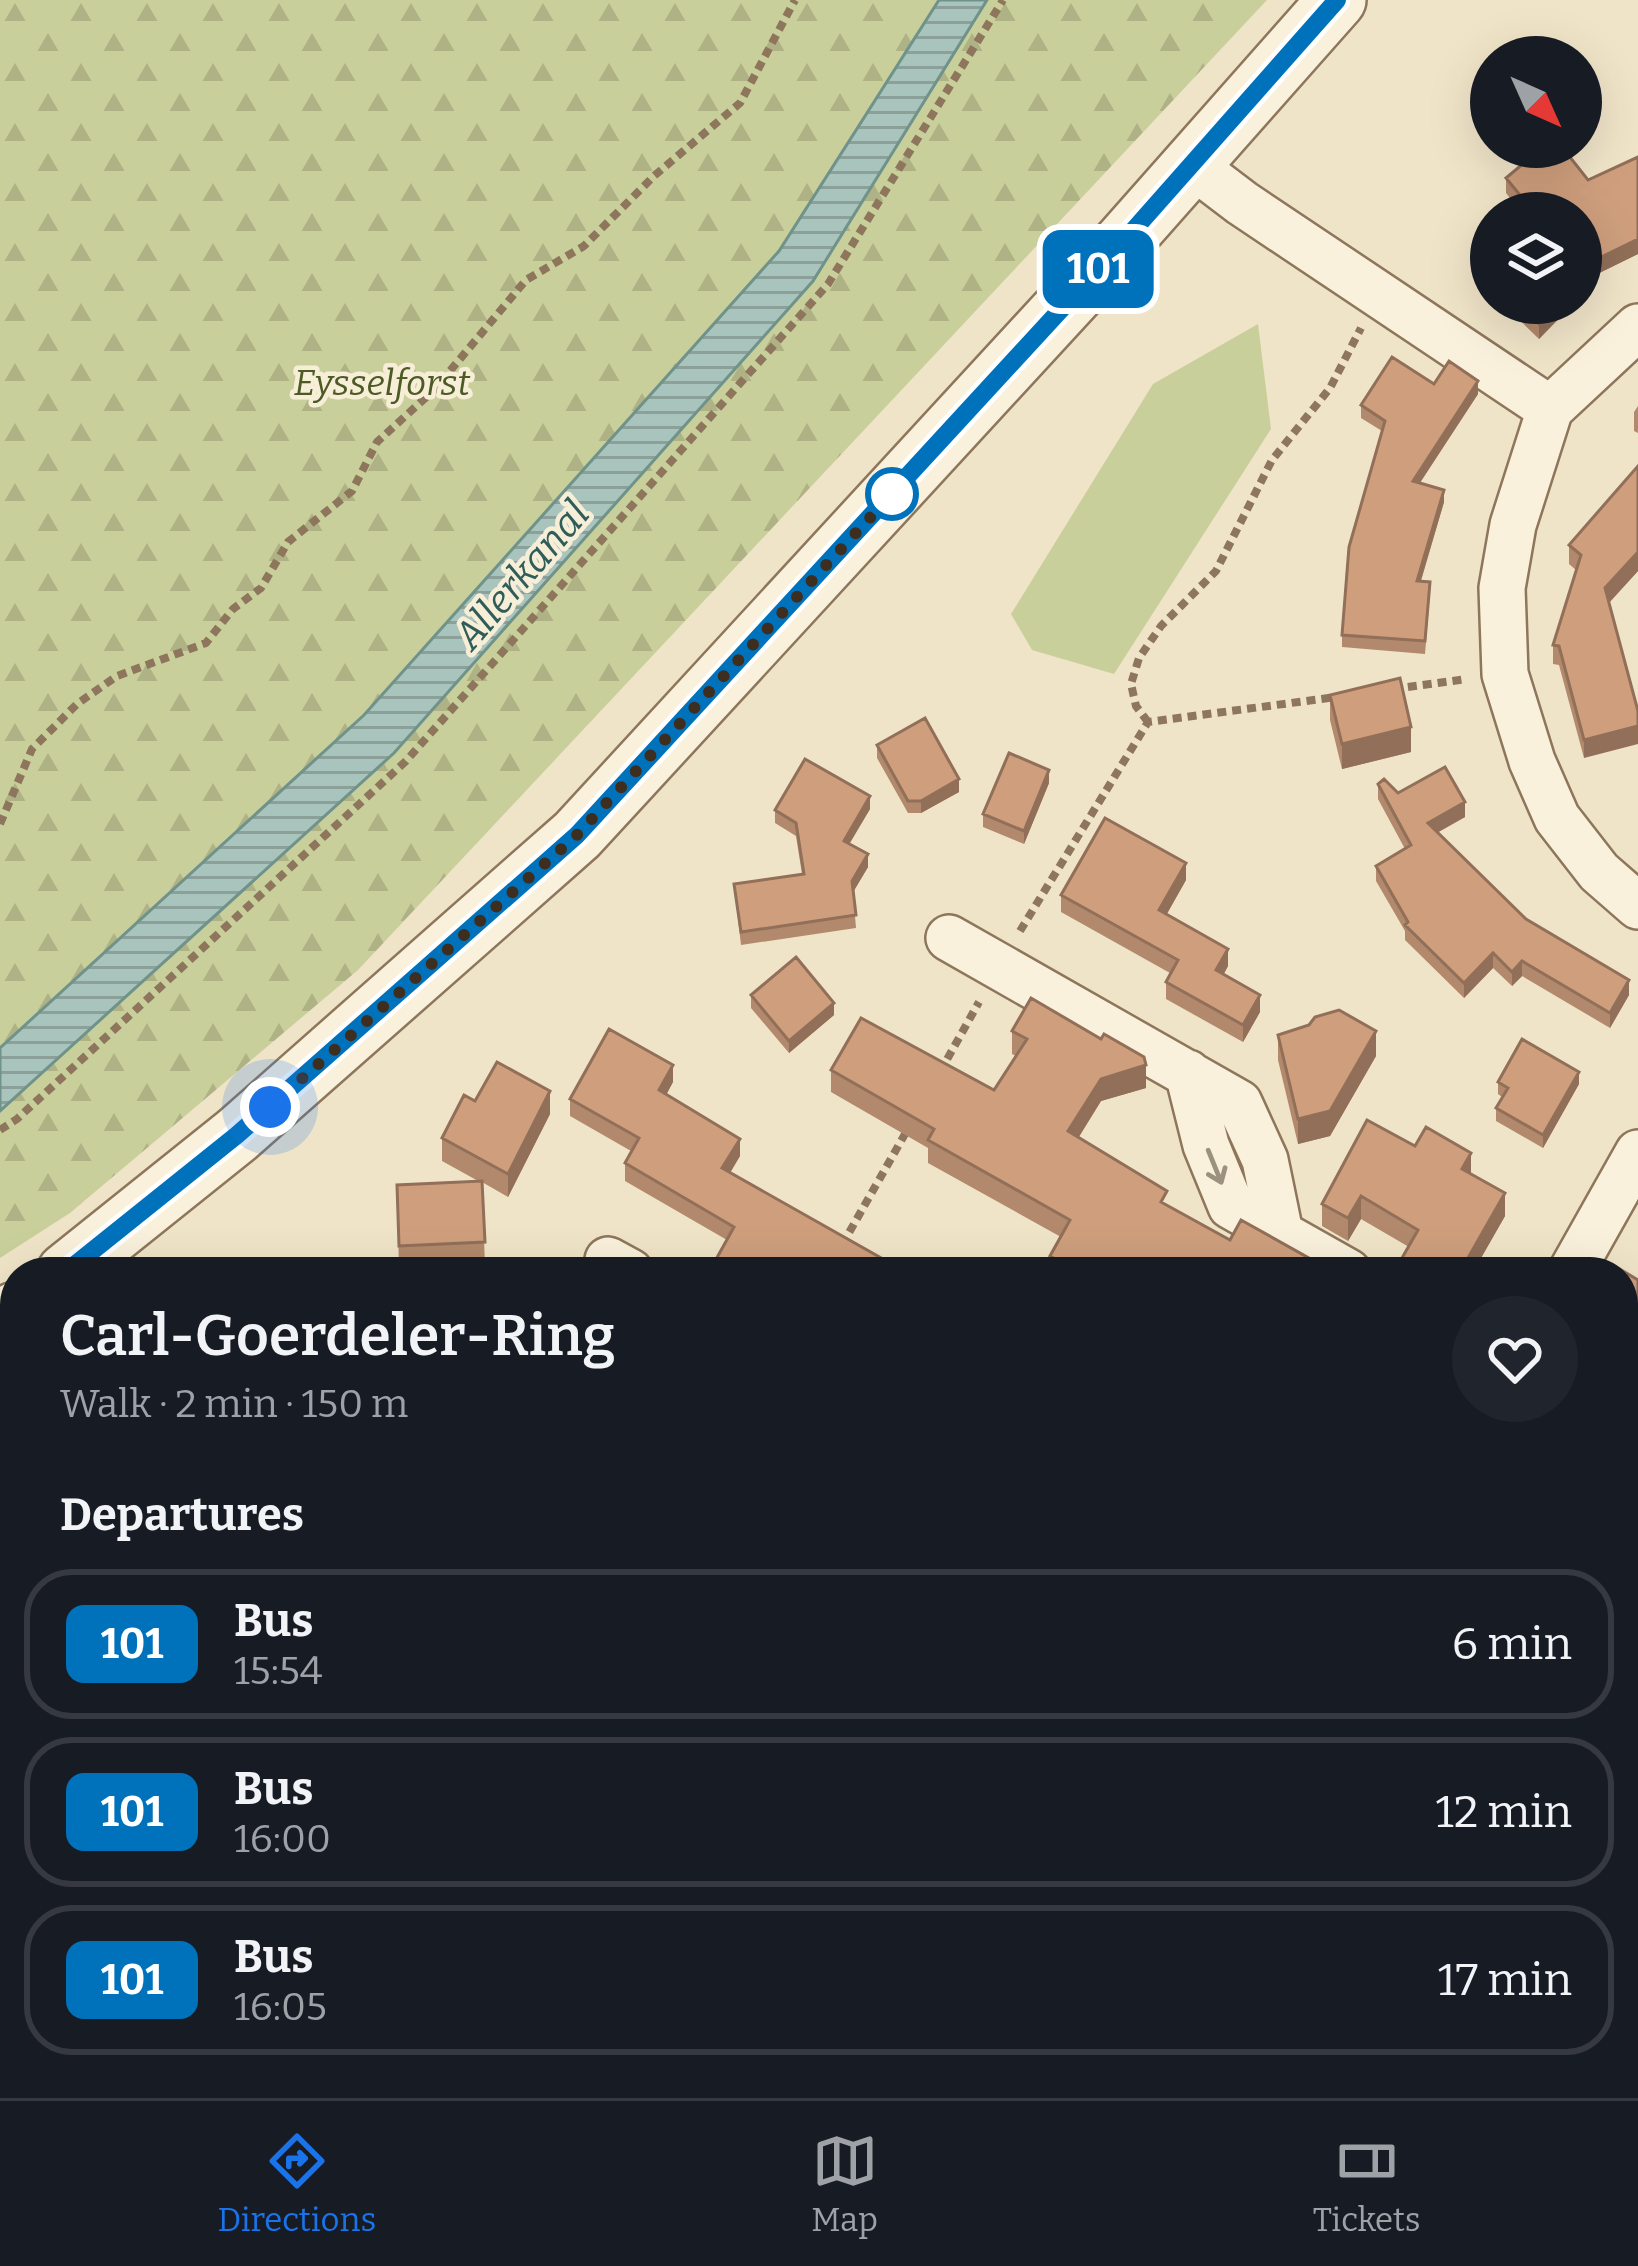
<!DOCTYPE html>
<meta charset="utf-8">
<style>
:root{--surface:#171b24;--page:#20242c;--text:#f1f3f6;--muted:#9ea1a6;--line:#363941;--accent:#1a73e8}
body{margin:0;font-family:Bitter,serif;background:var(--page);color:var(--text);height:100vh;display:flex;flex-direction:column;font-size:45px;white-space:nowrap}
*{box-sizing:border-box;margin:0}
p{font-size:39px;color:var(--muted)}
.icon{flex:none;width:66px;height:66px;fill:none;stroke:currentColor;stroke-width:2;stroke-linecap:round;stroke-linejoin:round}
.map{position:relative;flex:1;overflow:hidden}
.panel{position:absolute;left:0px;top:1257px;width:1638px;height:843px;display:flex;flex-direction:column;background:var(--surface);border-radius:48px 48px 0 0;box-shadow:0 12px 48px #0002}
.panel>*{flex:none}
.badge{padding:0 24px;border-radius:18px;font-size:42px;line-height:78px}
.needle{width:78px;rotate:135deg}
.controls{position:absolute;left:1470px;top:36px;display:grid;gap:24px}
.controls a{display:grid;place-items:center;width:132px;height:132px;border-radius:50%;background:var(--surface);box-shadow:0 12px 48px #0002;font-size:60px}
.you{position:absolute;width:60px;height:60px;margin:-30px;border:9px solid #fff;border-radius:50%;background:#1a73e8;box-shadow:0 0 0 18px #1a73e833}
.map>.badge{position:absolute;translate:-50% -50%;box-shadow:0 0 0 6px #fff}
h2{padding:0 60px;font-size:45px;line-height:108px}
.round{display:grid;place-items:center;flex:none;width:126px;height:126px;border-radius:63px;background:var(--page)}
.headline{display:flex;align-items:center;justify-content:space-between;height:204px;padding:0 60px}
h1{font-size:57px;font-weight:600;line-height:90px}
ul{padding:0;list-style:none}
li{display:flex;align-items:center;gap:36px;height:150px;margin:0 24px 18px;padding:0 36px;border:6px solid var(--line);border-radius:48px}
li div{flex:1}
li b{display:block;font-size:45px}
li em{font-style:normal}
li .badge{min-width:132px;font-weight:700;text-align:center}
.tabs{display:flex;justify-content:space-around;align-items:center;height:168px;border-top:3px solid var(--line);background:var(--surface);font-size:33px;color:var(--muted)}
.tabs a{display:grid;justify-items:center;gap:6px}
.tabs .active{color:var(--accent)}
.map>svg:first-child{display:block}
.green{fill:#c9cf9b}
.forest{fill:url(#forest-firs)}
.water{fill:url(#water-rules);stroke:#6f938a;stroke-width:3}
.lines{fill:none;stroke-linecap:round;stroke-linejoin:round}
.minor-casing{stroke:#8d765c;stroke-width:50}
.tertiary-casing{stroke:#8d765c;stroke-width:62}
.path{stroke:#8d765c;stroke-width:8;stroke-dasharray:9 6;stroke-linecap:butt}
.minor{stroke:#faf1dc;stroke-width:45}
.tertiary{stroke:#faf1dc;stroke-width:57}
.wall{fill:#b2896c}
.shaded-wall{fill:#916f58}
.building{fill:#cf9f7d;stroke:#916f58;stroke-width:3}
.oneway{stroke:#9c907e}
.line-casing{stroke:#fff;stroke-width:27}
.line{stroke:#0072bc;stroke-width:18}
.walk{stroke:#3d2e20;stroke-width:12;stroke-dasharray:0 21.6}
.stop-dot{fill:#fff;stroke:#0072bc;stroke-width:6}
.labels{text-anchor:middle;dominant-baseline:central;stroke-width:9;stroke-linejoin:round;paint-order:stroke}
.park-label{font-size:36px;font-style:italic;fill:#4d5a26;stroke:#f7eed8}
.water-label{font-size:39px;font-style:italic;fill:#2f5d5a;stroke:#f7eed8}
</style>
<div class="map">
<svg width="1638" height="2098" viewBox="0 0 1638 2098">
<defs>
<pattern id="forest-firs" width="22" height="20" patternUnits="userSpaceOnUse" patternTransform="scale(3)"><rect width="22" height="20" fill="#c9cf9b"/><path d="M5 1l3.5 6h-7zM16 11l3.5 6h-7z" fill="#aeb285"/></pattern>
<pattern id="water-rules" width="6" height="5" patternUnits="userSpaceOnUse" patternTransform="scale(3)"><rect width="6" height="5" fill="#a9c4bc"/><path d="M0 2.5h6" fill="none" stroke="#8ba098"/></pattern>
</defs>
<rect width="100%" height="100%" fill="#f0e4c8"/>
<!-- green -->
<path class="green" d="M 1258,324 L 1271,429 L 1114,674 L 1032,650 L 1011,614 L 1153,384 Z"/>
<!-- forest -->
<path class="forest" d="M 0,0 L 1267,0 L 358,970 L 70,1213 L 0,1258 Z"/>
<!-- water -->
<path class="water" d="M 939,0 L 987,0 L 813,281 L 394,753 L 0,1111 L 0,1048 L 364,715 L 779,251 Z"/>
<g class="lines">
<!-- minor casing -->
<g class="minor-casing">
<path id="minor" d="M 1192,165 L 1242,203 L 1550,409
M 1638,327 L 1550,409 L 1513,525 L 1502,588 L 1505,674 L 1532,761 L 1557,818 L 1599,872 L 1638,906
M 949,938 L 1239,1103 L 1265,1160 L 1280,1233
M 1188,1073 L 1206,1145 L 1231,1206 L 1348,1272
M 608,1260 L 630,1272
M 1571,1272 L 1638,1153
M 1623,1433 L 1638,1442
M 0,1936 L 15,1941
M 447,2085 L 490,2098
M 363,2098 L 370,2085
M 1111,2098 L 1118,2085"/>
</g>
<!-- tertiary casing -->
<g class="tertiary-casing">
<path id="tertiary" d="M 66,1272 L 237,1135 L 577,835 L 1123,242 L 1337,0
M 0,1322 L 15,1311"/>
</g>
<!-- path -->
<path class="path" d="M 1393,689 L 1467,679
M 1148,722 L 1136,706 L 1131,684 L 1139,658 L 1161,626 L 1216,571 L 1272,460 L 1330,388 L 1361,328
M 0,824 L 32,749 L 77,704 L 117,676 L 206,643 L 233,609 L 261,588 L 288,542 L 352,491 L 377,442 L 434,390 L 526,280 L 584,246 L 654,176 L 740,103 L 795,0
M 1020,931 L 1148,722 L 1336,697
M 940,1072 L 979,1002
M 0,1130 L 17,1119 L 406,761 L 828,284 L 1003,0
M 842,1245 L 909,1127
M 0,2005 L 15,2010
M 1623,2070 L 1638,2047
M 210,2085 L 229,2098
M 1605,2098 L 1613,2085"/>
<!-- minor -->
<use href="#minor" class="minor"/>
<!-- tertiary -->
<use href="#tertiary" class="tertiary"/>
</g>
<!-- wall -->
<path class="wall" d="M 1638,157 L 1638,254 L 1583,281 L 1583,294 L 1581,296 L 1581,213 L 1522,213 L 1506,193 L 1506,178 L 1588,180 Z
M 1491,245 L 1491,292 L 1475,276 L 1475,261 Z
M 1502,303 L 1574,303 L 1539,339 Z
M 1434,384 L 1478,394 L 1420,483 L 1444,502 L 1421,581 L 1430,594 L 1425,654 L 1342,647 L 1342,635 L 1382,431 L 1361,418 L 1361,405 Z
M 1638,406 L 1638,433 L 1634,431 L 1634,412 Z
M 1638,466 L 1638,571 L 1609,603 L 1584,758 L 1559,665 L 1553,664 L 1553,645 L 1576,570 L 1569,564 L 1569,545 Z
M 1330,695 L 1411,752 L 1342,769 L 1330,720 Z
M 877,745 L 959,792 L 921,813 L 908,813 L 877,758 Z
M 1049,783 L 1024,844 L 983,827 L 983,814 Z
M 1378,784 L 1465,817 L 1438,832 L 1526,919 L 1629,995 L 1610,1028 L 1522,976 L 1512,986 L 1493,968 L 1464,998 L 1405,940 L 1405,931 L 1376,881 L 1376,866 L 1405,849 L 1378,799 Z
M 870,809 L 849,844 L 868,867 L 853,892 L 856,928 L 741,945 L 734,884 L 802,874 L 796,836 L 775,823 L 775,810 Z
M 1186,880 L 1166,915 L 1228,966 L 1224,974 L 1260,1012 L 1243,1042 L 1166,999 L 1166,982 L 1170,973 L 1061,912 L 1061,895 Z
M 751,995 L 834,1015 L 789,1053 L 751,1008 Z
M 1012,1031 L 1146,1088 L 1101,1101 L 1079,1137 L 1167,1205 L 1230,1240 L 1334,1272 L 1050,1272 L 1050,1256 L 1061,1237 L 928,1163 L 928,1148 L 831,1092 L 831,1070 L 994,1090 L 1016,1056 L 1012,1054 Z
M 1278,1035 L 1376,1056 L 1330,1136 L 1298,1144 L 1278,1060 Z
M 673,1082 L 666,1095 L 740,1156 L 730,1173 L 906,1272 L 714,1272 L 714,1263 L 727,1240 L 625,1181 L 625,1163 L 631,1151 L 570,1116 L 570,1099 Z
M 1498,1082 L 1579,1084 L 1543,1148 L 1496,1121 L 1496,1108 L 1502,1097 L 1498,1094 Z
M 475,1101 L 550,1114 L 508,1197 L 482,1182 L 485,1267 L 399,1271 L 397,1185 L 480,1182 L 442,1161 L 442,1138 Z
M 1415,1146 L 1471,1175 L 1505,1216 L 1473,1272 L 1394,1272 L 1409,1247 L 1361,1219 L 1348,1241 L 1322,1226 L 1322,1204 Z
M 1623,1272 L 1638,1280 L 1638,1395 L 1623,1386 Z
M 1638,1520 L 1638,1642 L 1623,1633 L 1623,1546 Z
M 0,1677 L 15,1682 L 15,1832 L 0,1827 Z
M 1623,1757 L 1638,1766 L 1638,1856 L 1623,1848 Z
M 852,2085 L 1011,2085 L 1003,2098 L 850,2098 Z"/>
<!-- shaded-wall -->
<path class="shaded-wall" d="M 1638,239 L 1638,254 L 1583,281 L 1583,294 L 1581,296 L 1581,267 Z
M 1559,303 L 1574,303 L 1539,339 L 1539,324 Z
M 1478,381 L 1478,394 L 1413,493 L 1413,481 Z
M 1444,490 L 1444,502 L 1417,593 L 1417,581 Z
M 1638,552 L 1638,571 L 1605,607 L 1605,588 Z
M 1638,726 L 1638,744 L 1584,758 L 1584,740 Z
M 1411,727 L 1411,752 L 1342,769 L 1342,744 Z
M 1049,770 L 1049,783 L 1024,844 L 1024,831 Z
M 959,779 L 959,792 L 921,813 L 921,801 Z
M 870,796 L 870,809 L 844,853 L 844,841 Z
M 1465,802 L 1465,817 L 1428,838 L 1428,823 Z
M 868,854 L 868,867 L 852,894 L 852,881 Z
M 1186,863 L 1186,880 L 1159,928 L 1159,910 Z
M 1228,949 L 1228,966 L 1216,987 L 1216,970 Z
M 1493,953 L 1493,968 L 1464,998 L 1464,983 Z
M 1522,961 L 1522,976 L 1512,986 L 1512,972 Z
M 1629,980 L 1629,995 L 1610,1028 L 1610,1013 Z
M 1260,995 L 1260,1012 L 1243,1042 L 1243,1025 Z
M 834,1003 L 834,1015 L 789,1053 L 789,1041 Z
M 1376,1031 L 1376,1056 L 1330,1136 L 1298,1144 L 1298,1119 Z
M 673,1065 L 673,1082 L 659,1108 L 659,1090 Z
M 1146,1065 L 1146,1088 L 1101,1101 L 1068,1154 L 1068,1131 L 1101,1079 Z
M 1579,1072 L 1579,1084 L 1543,1148 L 1543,1135 Z
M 550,1091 L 550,1114 L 508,1197 L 508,1174 Z
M 740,1139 L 740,1156 L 722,1186 L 722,1168 Z
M 1471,1153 L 1471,1175 L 1462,1169 Z
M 1505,1193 L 1505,1216 L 1473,1272 L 1460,1272 Z
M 1361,1196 L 1361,1219 L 1348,1241 L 1348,1218 Z
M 15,1564 L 15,1610 L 0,1656 L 0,1610 Z
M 975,2085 L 1011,2085 L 1003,2098 L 944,2098 Z"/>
<!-- building -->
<path class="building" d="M 1543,147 L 1562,147 L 1588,180 L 1638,157 L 1638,239 L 1581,267 L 1581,213 L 1522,213 L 1529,206 L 1506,178 Z
M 1491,245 L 1491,277 L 1475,261 Z
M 1517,303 L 1559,303 L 1539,324 Z
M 1392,357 L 1434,384 L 1449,361 L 1478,381 L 1413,481 L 1444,490 L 1417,581 L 1430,582 L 1425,641 L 1342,635 L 1349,547 L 1385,421 L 1361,405 Z
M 1638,466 L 1638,552 L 1605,588 L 1638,711 L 1638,726 L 1584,740 L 1559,646 L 1553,645 L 1581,555 L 1569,545 Z
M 1400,678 L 1411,727 L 1342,744 L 1330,695 Z
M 925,718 L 959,779 L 921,801 L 908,801 L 877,745 Z
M 1009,753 L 1049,770 L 1024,831 L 983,814 Z
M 805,759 L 870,796 L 844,841 L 868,854 L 852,881 L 856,915 L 741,932 L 734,884 L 804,874 L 796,823 L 775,810 Z
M 1445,767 L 1465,802 L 1428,823 L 1526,919 L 1629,980 L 1610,1013 L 1522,961 L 1512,972 L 1493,953 L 1464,983 L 1405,925 L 1408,922 L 1376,866 L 1411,845 L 1378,784 L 1384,779 L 1398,793 Z
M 1105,818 L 1186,863 L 1159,910 L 1228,949 L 1216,970 L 1260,995 L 1243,1025 L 1166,982 L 1178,960 L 1061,895 Z
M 796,957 L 834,1003 L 789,1041 L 751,995 Z
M 1031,998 L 1101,1039 L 1104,1034 L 1144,1057 L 1146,1065 L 1101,1079 L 1068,1131 L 1167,1191 L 1161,1202 L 1230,1240 L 1241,1220 L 1334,1272 L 1079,1272 L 1050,1256 L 1070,1220 L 928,1140 L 934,1129 L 831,1070 L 861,1018 L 994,1090 L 1027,1039 L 1012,1031 Z
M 1339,1010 L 1376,1031 L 1330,1111 L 1298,1119 L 1278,1035 L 1309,1025 L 1315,1017 Z
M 609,1029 L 673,1065 L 659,1090 L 740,1139 L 722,1168 L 906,1272 L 730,1272 L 714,1263 L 734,1227 L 625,1163 L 639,1138 L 570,1099 Z
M 1522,1039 L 1579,1072 L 1543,1135 L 1496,1108 L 1508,1088 L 1498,1082 Z
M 497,1062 L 550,1091 L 508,1174 L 442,1138 L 464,1095 L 475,1101 Z
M 1367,1120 L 1415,1146 L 1426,1127 L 1471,1153 L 1462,1169 L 1505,1193 L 1460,1272 L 1394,1272 L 1418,1230 L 1361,1196 L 1348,1218 L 1322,1204 Z
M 482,1181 L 485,1242 L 399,1246 L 397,1185 Z
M 1618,1268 L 1638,1280 L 1638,1374 L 1623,1365 L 1623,1272 L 1616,1272 Z
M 15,1471 L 15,1564 L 0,1610 L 0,1483 Z
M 1638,1520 L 1638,1617 L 1623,1608 L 1623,1546 Z
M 0,1677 L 15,1682 L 15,1786 L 0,1781 Z
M 1623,1757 L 1638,1766 L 1638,1835 L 1623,1826 Z
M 0,2006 L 15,2011 L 15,2085 L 142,2085 L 150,2098 L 0,2098 Z
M 852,2085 L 975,2085 L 944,2098 L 872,2098 L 850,2091 Z
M 1160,2085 L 1513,2085 L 1513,2098 L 1164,2098 L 1158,2089 Z"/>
<!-- one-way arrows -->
<defs><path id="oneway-shaft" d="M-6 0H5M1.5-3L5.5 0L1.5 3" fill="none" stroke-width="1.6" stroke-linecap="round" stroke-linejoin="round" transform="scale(3)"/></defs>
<use class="oneway" href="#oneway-shaft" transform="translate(1215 1167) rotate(68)"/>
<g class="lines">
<!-- line casing -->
<g class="line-casing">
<path id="line" d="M 66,1272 L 237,1135 L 577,835 L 1123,242 L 1337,0"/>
</g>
<!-- line -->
<use href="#line" class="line"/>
<!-- walk -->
<path class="walk" d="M 270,1107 L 577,835 L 902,483 L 892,494"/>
</g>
<!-- markers -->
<circle class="stop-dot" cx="892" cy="494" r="24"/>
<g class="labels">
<!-- park labels -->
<g class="park-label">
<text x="382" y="383">Eysselforst</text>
</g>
<!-- water labels -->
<g class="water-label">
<text transform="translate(522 575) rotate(-49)">Allerkanal</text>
</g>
</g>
</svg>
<div class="controls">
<a><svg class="needle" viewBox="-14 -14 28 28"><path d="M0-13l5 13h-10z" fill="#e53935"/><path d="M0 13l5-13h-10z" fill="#9ea1a6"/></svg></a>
<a><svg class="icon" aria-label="layers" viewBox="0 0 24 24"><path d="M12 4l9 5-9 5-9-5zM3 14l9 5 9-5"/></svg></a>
</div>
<div class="you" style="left:270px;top:1107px"></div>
<b class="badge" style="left:1098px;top:269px;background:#0072bc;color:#fff">101</b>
<section class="panel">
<div class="headline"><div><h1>Carl-Goerdeler-Ring</h1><p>Walk · 2 min · 150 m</p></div><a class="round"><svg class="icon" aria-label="heart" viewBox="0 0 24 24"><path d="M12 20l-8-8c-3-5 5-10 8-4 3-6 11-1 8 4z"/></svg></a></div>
<h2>Departures</h2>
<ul>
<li><span class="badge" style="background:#0072bc;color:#fff">101</span><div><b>Bus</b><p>15:54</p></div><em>6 min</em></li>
<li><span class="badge" style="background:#0072bc;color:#fff">101</span><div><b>Bus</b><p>16:00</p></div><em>12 min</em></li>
<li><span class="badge" style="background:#0072bc;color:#fff">101</span><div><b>Bus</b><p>16:05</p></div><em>17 min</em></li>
</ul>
</section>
</div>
<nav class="tabs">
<a class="active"><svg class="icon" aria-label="directions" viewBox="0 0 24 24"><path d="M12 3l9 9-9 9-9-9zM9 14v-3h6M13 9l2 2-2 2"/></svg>Directions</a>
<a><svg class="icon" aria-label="map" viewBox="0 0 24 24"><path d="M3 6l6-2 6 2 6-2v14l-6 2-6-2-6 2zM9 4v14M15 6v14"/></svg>Map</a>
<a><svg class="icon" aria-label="tickets" viewBox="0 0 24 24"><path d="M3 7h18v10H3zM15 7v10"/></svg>Tickets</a>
</nav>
